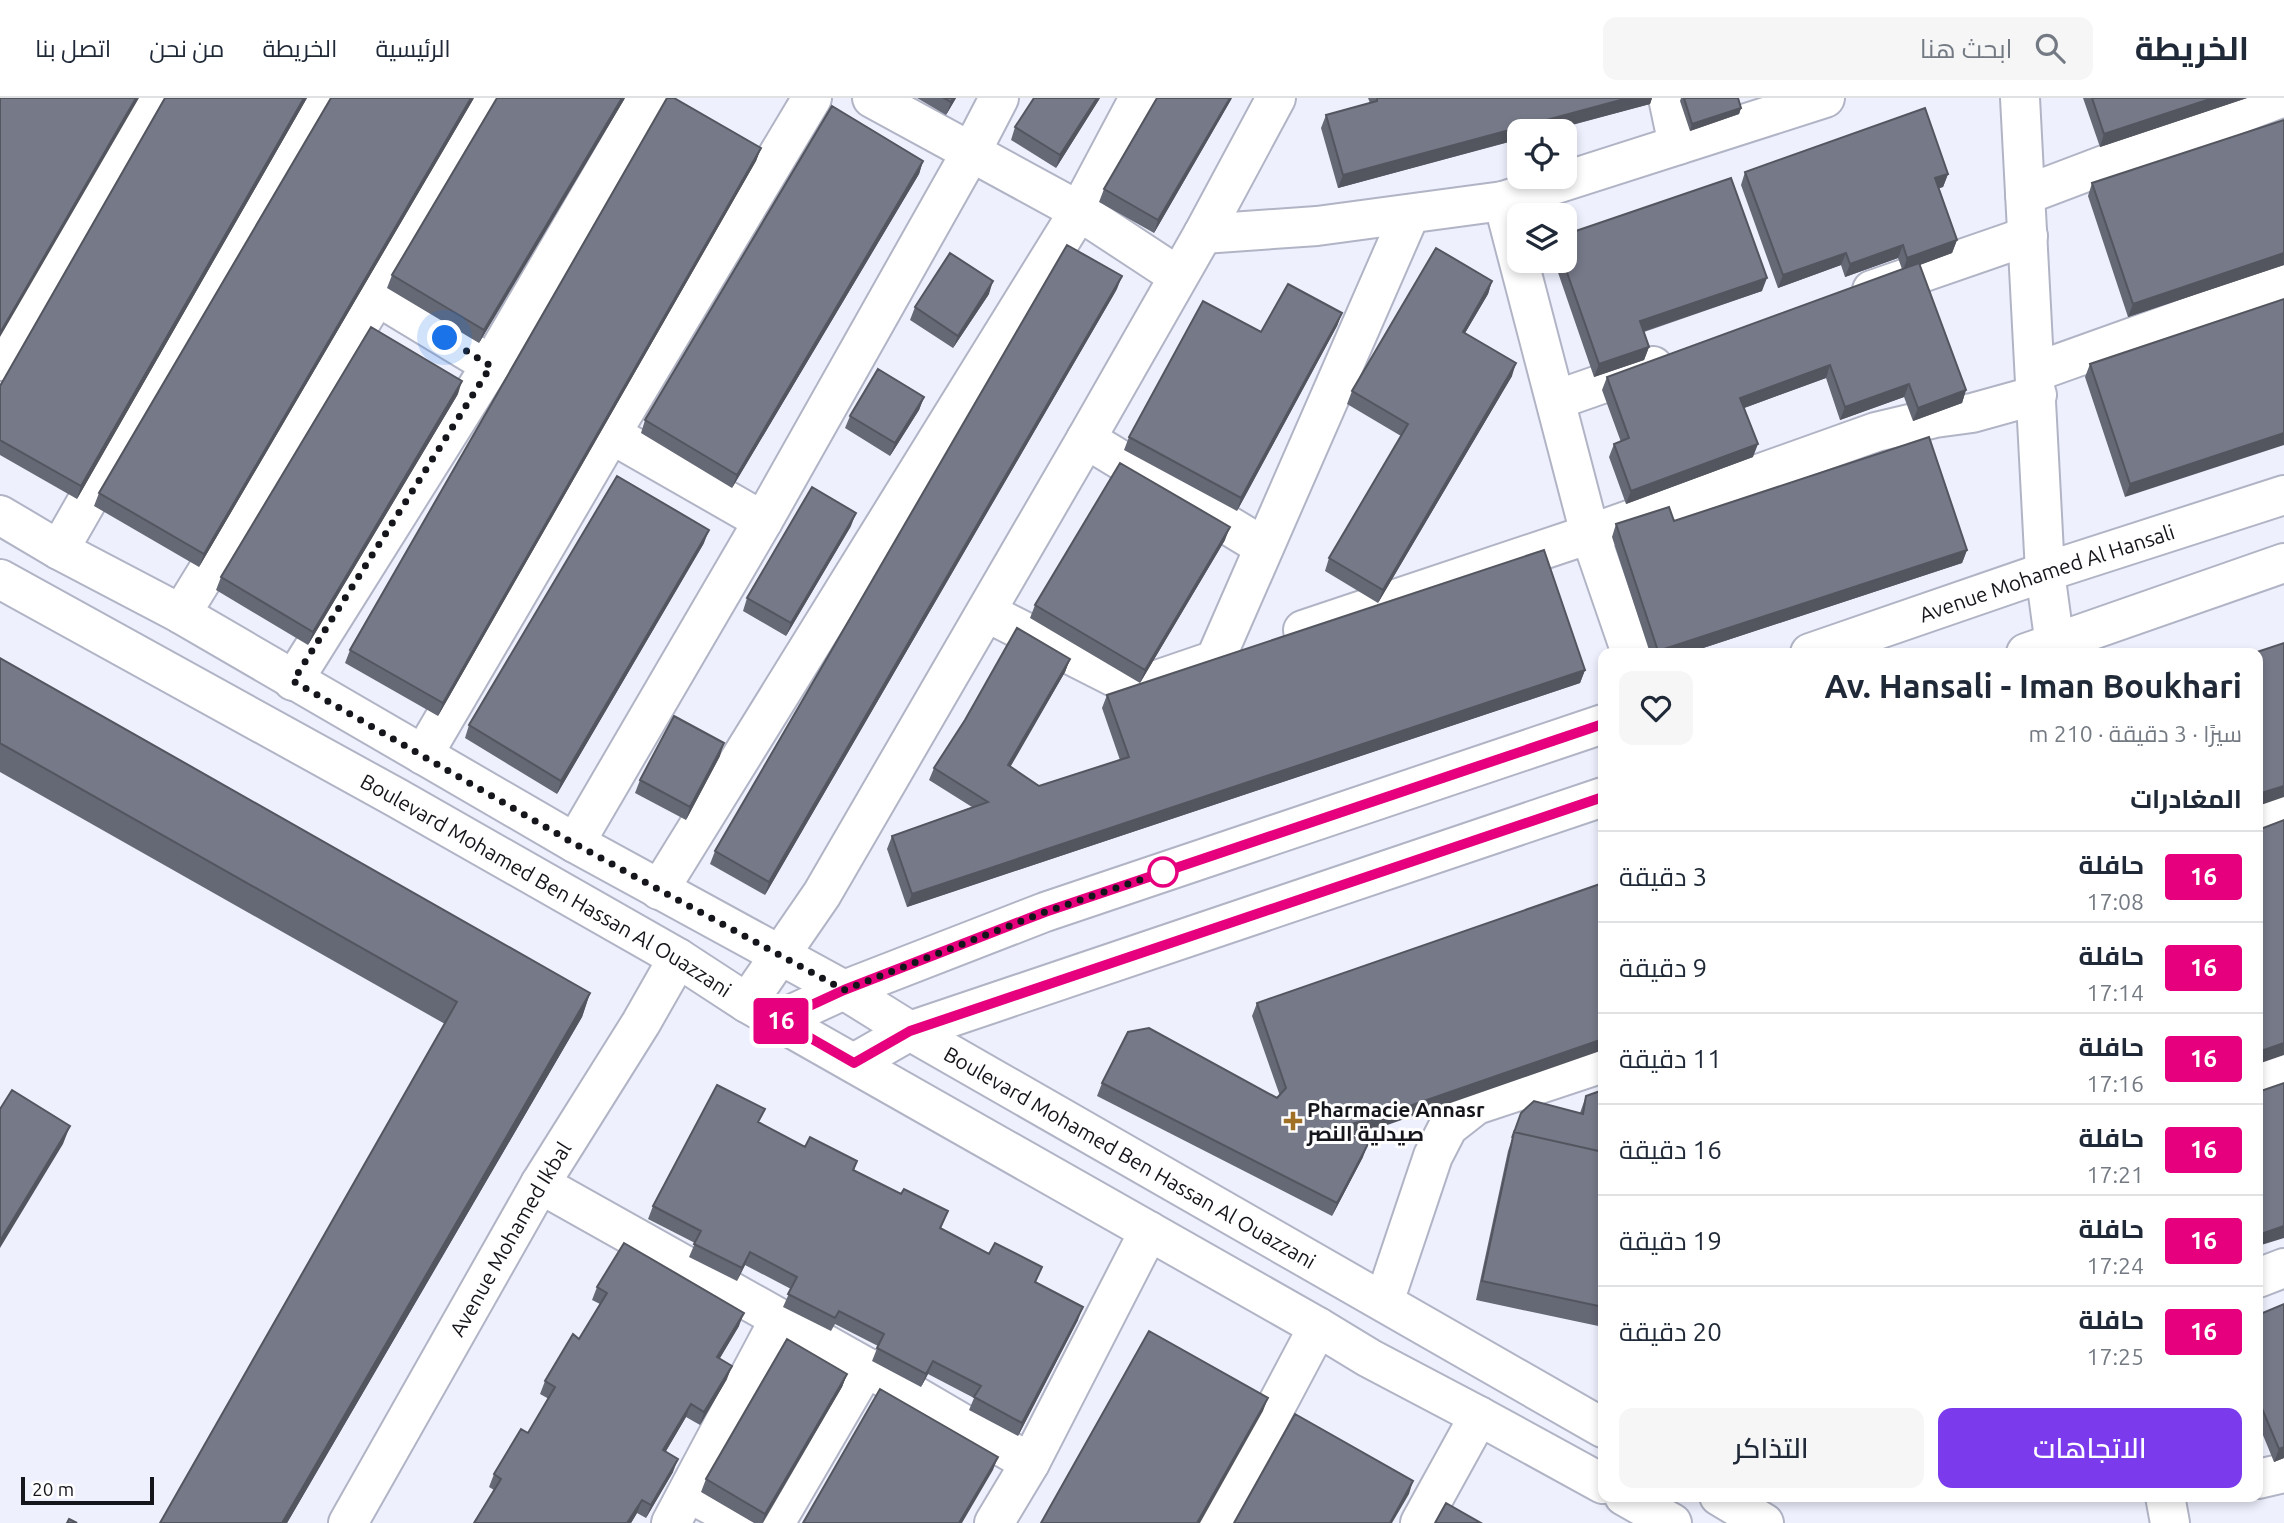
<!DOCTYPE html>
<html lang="ar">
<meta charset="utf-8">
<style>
:root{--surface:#fff;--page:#f6f6f7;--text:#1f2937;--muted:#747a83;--line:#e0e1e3;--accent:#7c3aed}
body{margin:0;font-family:Ubuntu,Cairo,sans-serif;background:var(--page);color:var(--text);direction:rtl;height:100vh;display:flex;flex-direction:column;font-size:26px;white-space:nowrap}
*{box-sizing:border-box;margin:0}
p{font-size:23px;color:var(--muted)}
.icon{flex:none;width:38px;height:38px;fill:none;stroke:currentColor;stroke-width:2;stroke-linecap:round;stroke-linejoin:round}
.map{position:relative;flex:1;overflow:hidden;direction:ltr}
.side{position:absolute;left:1598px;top:550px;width:665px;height:854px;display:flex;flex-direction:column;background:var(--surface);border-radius:14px;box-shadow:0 4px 10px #0003;direction:rtl}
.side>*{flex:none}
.badge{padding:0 14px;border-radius:5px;font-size:24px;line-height:46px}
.controls{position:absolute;left:1507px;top:21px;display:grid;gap:14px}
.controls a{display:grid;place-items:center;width:70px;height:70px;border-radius:14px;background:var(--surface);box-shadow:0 4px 10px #0003;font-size:35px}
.scale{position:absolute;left:21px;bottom:18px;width:133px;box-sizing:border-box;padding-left:7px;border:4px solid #15161b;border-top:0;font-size:19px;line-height:24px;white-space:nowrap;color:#15161b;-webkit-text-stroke:5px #fefefe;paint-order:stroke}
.you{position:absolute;width:35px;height:35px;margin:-18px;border:5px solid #fff;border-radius:50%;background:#1a73e8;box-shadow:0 0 0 10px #1a73e833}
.map>.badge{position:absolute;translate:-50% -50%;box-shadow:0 0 0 4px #fff}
h2{padding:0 21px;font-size:26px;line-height:63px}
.round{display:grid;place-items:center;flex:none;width:74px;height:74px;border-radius:14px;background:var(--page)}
.head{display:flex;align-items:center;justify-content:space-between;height:119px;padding:0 21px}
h1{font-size:33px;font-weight:600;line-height:52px}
.button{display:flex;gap:14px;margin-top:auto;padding:14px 21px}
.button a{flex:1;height:80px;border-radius:14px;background:var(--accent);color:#fff;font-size:28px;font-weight:600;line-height:80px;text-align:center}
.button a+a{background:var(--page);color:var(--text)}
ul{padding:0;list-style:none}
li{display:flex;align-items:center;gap:21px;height:91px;padding:0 21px;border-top:2px solid var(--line)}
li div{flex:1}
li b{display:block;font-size:26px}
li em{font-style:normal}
li .badge{min-width:77px;font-weight:700;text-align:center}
header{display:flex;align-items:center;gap:42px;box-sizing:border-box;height:98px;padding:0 35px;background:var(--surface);border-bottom:2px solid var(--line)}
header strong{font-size:33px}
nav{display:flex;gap:38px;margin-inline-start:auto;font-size:24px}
.search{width:490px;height:63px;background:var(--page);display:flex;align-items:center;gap:18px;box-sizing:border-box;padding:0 24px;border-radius:14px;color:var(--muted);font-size:26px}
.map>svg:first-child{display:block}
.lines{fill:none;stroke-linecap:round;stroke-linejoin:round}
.minor-casing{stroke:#b1b4c5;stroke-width:42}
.minor{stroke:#fff;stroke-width:38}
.wall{fill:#656875}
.shaded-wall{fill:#53555f}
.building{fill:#767988;stroke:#53555f;stroke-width:2}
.line-casing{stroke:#fff;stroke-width:16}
.line{stroke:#e6007e;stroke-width:10}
.walk{stroke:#15161b;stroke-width:7;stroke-dasharray:0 12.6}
.stop-dot{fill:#fff;stroke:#e6007e;stroke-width:3.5}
.poi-dot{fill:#a07124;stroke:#fefefe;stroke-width:2.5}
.labels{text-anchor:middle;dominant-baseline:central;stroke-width:6;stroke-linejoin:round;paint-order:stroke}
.street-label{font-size:21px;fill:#15161b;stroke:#fefefe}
.poi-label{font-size:21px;font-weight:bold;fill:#15161b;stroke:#fefefe;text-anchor:start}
</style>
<header>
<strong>الخريطة</strong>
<div class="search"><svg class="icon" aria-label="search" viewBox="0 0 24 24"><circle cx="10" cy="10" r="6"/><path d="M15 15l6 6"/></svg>ابحث هنا</div>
<nav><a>الرئيسية</a><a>الخريطة</a><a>من نحن</a><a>اتصل بنا</a></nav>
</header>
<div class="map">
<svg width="2284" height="1425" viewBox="0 0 2284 1425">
<rect width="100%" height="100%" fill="#eef0fe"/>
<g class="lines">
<!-- minor casing -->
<g class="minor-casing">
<g id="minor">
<path d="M 872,0 L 1079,113 L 1178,178"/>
<path d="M 1668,0 L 1678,47"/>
<path d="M 2020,0 L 2045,474 L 2056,555"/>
<path d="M 2025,97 L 2281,0"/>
<path d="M 1503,103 L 1590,436 L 1631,555"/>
<path d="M 1203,136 L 1317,128 L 1503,103 L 1825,0"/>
<path d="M 1872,192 L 2028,138"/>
<path d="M 377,198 L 491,267"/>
<path d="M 0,263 L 154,0"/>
<path d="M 2035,274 L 2284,185"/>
<path d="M 1556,302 L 1653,268"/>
<path d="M 611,336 L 763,423"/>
<path d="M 1086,341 L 1264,449"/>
<path id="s1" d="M 0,417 L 59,452 L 181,516 L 575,745 L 844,892 L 910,933 L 1603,1330"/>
<path d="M 59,452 L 318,0"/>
<path id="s2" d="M 0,481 L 397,700 L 678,860 L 747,905 L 1318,1229 L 1369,1260 L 1479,1318 L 1603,1386"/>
<path d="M 986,514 L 1132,588 L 1142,587 L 1215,562 L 1410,116"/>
<path d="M 181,516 L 377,198 L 489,0"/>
<path d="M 1303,532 L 1590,436 L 1876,334 L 1935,320 L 1972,315 L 2037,297"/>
<path id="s3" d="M 1810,555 L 2045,474 L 2284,397"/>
<path d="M 2026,555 L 2284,465"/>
<path d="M 293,583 L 491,267 L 647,0"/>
<path d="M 423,657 L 611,336 L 812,0"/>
<path d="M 2258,722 L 2284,714"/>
<path d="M 575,745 L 763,423 L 971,54 L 999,0"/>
<path d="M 659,792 L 1079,113 L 1139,0"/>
<path d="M 747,905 L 822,796 L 1086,341 L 1203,136 L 1276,0"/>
<path d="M 779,922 L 844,892 L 1045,814 L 1603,626"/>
<path d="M 854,965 L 910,933 L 1603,699"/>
<path d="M 2258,980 L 2284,971"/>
<path d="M 540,1086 L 866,1269 L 1030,1365"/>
<path d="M 2258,1180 L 2284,1170"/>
<path d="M 1384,1204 L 1433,1058 L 1448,1029 L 1476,1007 L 1603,965"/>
<path d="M 2258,1381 L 2284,1375"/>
<path d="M 689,1395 L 745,1425"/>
<path d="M 1624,1398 L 1672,1425"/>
<path d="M 1719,1398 L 1764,1425"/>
<path d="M 2165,1398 L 2170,1425"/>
<path id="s4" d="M 348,1425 L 540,1086 L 641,925 L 678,860"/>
<path d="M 671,1425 L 779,1222"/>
<path d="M 775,1425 L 866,1269"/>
<path d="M 994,1425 L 1030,1365 L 1149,1133"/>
<path d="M 1214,1425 L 1318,1229"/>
<path d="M 1420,1425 L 1479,1318"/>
</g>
</g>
<!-- minor -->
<use href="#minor" class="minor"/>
</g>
<!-- wall -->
<path class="wall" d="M 165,0 L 307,0 L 77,401 L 0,357 L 0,288 Z
M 474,0 L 199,469 L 94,408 L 99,395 Z
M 625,0 L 479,245 L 387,190 L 392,177 Z
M 917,0 L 956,0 L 946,17 Z
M 1034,0 L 1100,0 L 1056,70 L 1011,42 L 1015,29 Z
M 1232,0 L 1154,135 L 1099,104 L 1104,91 Z
M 1368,0 L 1652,0 L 1650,6 L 1338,90 L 1321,30 L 1326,17 L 1370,5 Z
M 1681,0 L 1738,0 L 1741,10 L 1739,16 L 1690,33 L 1680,3 Z
M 2083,0 L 2247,0 L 2100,49 Z
M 2284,22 L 2284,167 L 2128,219 L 2088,98 L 2092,85 Z
M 761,50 L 756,63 L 438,618 L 345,565 L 350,552 Z
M 923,63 L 919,76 L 732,390 L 641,335 L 645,322 Z
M 1745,74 L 1948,76 L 1943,89 L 1939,90 L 1957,142 L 1952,155 L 1920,167 L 1966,292 L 1962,305 L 1913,323 L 1904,299 L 1840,322 L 1826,280 L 1744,310 L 1753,359 L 1626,406 L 1609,359 L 1614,346 L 1621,344 L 1602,292 L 1607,279 L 1902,171 L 1898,160 L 1845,179 L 1841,167 L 1778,190 L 1741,87 Z
M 1554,163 L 1564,163 L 1762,193 L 1644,234 L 1649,249 L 1644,262 L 1594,279 Z
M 1492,183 L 1488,196 L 1465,235 L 1512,278 L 1378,505 L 1325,473 L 1329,460 L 1401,338 L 1347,306 L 1352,293 Z
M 1117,191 L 765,797 L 710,766 L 715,753 Z
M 989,196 L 953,250 L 910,222 L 915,209 Z
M 2284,201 L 2125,399 L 2085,279 L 2090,266 Z
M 1342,215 L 1337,228 L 1237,413 L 1124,352 L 1129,339 L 1261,234 Z
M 458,296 L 308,547 L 216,492 L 221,479 Z
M 924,299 L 919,312 L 890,358 L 845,330 L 850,318 Z
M 1674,423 L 1967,452 L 1962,465 L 1688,555 L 1650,555 L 1612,439 L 1616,426 Z
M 851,428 L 786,538 L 743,513 L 747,500 Z
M 1225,442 L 1140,585 L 1030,520 L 1035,507 Z
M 704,445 L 557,696 L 465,640 L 469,627 Z
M 0,560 L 590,895 L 582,919 L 287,1425 L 160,1425 L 445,926 L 0,674 Z
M 1070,561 L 1065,574 L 1010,668 L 1039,688 L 1120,662 L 1102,610 L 1107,597 L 1585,572 L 1580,585 L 907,809 L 887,751 L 892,738 L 972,709 L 929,682 L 934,670 Z
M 720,658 L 686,722 L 635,695 L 640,682 Z
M 1257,905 L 1370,1033 L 1351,1038 L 1363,1059 L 1332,1118 L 1097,998 L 1102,985 L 1277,1000 L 1280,998 L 1252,918 Z
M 1603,992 L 1603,1229 L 1476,1202 L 1508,1053 L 1521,1015 L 1580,1015 L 1586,998 Z
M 759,1025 L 805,1049 L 857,1063 L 854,1072 L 901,1096 L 948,1113 L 941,1130 L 1036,1185 L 1078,1222 L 1018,1338 L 969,1312 L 974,1300 L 928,1276 L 921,1289 L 872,1263 L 878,1248 L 835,1226 L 831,1233 L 783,1209 L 791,1191 L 745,1167 L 737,1183 L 689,1159 L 695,1145 L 648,1121 L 653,1108 Z
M 597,1189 L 739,1228 L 719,1261 L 727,1281 L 700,1327 L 686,1319 L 666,1353 L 673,1374 L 646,1420 L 637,1415 L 631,1425 L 474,1425 L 494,1392 L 489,1389 L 494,1376 L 528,1335 L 549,1301 L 540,1296 L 545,1283 L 579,1241 L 600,1206 L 592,1202 Z
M 2284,1206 L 2284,1360 L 2274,1364 L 2258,1325 L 2258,1217 Z
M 847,1276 L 842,1289 L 763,1425 L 754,1425 L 701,1394 L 706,1381 Z"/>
<!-- shaded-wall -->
<path class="shaded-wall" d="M 136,0 L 139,0 L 0,239 L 0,235 Z
M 304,0 L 307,0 L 77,401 L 81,388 Z
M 471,0 L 474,0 L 199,469 L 204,456 Z
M 622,0 L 625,0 L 479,245 L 484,232 Z
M 953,0 L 956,0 L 946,17 L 951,4 Z
M 1097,0 L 1100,0 L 1056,70 L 1060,57 Z
M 1230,0 L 1232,0 L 1154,135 L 1158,122 Z
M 1628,0 L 1652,0 L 1650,6 L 1548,33 L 1519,33 L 1519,41 L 1338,90 L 1343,77 Z
M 2213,0 L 2247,0 L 2100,49 L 2104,36 Z
M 1741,10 L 1739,16 L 1690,33 L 1692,26 Z
M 761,50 L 756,63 L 438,618 L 443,605 Z
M 923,63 L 919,76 L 732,390 L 737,377 Z
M 1948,76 L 1943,89 L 1930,93 L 1935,80 Z
M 1957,142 L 1952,155 L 1903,173 L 1907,160 Z
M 1903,147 L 1898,160 L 1845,179 L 1850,166 Z
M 1846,155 L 1841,167 L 1778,190 L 1783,177 Z
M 2284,155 L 2284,167 L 2128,219 L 2133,206 Z
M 1122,178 L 1117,191 L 765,797 L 769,784 Z
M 1767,180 L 1762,193 L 1635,236 L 1640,223 Z
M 993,183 L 989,196 L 953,250 L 958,238 Z
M 1492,183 L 1488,196 L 1458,247 L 1463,234 Z
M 1342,215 L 1337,228 L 1237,413 L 1241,400 Z
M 1649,249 L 1644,262 L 1594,279 L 1599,266 Z
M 1516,265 L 1512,278 L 1378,505 L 1383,492 Z
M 1830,267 L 1826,280 L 1736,313 L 1740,300 Z
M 462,283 L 458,296 L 308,547 L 313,534 Z
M 1909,286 L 1904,299 L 1840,322 L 1845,309 Z
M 1966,292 L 1962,305 L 1913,323 L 1918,310 Z
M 924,299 L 919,312 L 890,358 L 895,345 Z
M 2284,335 L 2284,347 L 2125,399 L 2130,386 Z
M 1758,346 L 1753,359 L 1626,406 L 1631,393 Z
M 856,415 L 851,428 L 786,538 L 791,525 Z
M 1230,429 L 1225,442 L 1140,585 L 1145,572 Z
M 709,432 L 704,445 L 557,696 L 561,683 Z
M 1967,452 L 1962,465 L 1688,555 L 1658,555 L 1658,553 Z
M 1070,561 L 1065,574 L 1004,680 L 1008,667 Z
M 1585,572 L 1580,585 L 907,809 L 912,796 Z
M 724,645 L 720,658 L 686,722 L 690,709 Z
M 2284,688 L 2284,699 L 2258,708 L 2258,696 Z
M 590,895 L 582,919 L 287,1425 L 282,1425 Z
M 1603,941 L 1603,952 L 1370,1033 L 1330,1043 L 1335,1030 Z
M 2284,945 L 2284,957 L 2258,966 L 2258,954 Z
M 70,1028 L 63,1046 L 0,1150 L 0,1143 Z
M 1368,1046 L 1363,1059 L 1332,1118 L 1337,1105 Z
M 2284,1128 L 2284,1140 L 2258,1148 L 2258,1137 Z
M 750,1154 L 745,1167 L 737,1183 L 742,1170 Z
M 1083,1209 L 1078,1222 L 1018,1338 L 1022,1325 Z
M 744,1215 L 739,1228 L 713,1272 L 717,1259 Z
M 933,1263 L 928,1276 L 921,1289 L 926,1276 Z
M 732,1268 L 727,1281 L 700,1327 L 704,1314 Z
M 847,1276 L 842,1289 L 762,1425 L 765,1416 Z
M 1268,1300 L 1263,1313 L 1200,1425 L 1197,1425 Z
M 691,1306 L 686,1319 L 659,1365 L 663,1352 Z
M 2284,1349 L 2284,1360 L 2274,1364 L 2279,1351 Z
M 998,1359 L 993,1372 L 962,1425 L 959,1425 Z
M 678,1361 L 673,1374 L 646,1420 L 651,1407 Z
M 1413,1383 L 1409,1396 L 1392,1425 L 1390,1425 Z
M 642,1402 L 637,1415 L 631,1425 L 627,1425 Z"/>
<!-- building -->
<path class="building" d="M 0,0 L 136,0 L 0,235 Z
M 165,0 L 304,0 L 81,388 L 0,342 L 0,288 Z
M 331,0 L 471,0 L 204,456 L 99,395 Z
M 497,0 L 622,0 L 484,232 L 392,177 Z
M 667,0 L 674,0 L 761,50 L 443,605 L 350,552 Z
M 944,0 L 953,0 L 951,4 Z
M 1034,0 L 1097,0 L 1060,57 L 1015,29 Z
M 1157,0 L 1230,0 L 1158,122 L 1104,91 Z
M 1377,0 L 1628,0 L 1343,77 L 1326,17 L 1377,3 Z
M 1684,0 L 1738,0 L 1741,10 L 1692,26 Z
M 2092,0 L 2213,0 L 2104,36 Z
M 832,8 L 923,63 L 737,377 L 645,322 Z
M 1925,10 L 1948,76 L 1935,80 L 1957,142 L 1907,160 L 1903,147 L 1850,166 L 1846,155 L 1783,177 L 1745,74 Z
M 2284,22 L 2284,155 L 2133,206 L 2092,85 Z
M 1731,80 L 1767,180 L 1640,223 L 1649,249 L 1599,266 L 1563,163 L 1564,163 L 1564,137 Z
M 1067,147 L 1122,178 L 769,784 L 715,753 Z
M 1436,150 L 1492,183 L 1463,234 L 1516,265 L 1383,492 L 1329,460 L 1408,326 L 1352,293 Z
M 950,155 L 993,183 L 958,238 L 915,209 Z
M 1919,165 L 1966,292 L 1918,310 L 1909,286 L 1845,309 L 1830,267 L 1740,300 L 1758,346 L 1631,393 L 1614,346 L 1629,340 L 1607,279 Z
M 1288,186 L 1342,215 L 1241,400 L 1129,339 L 1203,203 L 1261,234 Z
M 2284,201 L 2284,335 L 2130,386 L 2090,266 Z
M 371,229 L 462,283 L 313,534 L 221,479 Z
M 878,271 L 924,299 L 895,345 L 850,318 Z
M 1929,339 L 1967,452 L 1658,553 L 1616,426 L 1669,409 L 1674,423 Z
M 1120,365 L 1230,429 L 1145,572 L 1035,507 Z
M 617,378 L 709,432 L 561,683 L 469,627 Z
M 812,389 L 856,415 L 791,525 L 747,500 Z
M 1544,452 L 1585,572 L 912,796 L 892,738 L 988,704 L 934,670 L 965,622 L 1017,530 L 1070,561 L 1008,667 L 1039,688 L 1129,659 L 1107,597 Z
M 2284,545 L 2284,688 L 2258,696 L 2258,555 L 2254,555 Z
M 0,560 L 590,895 L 282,1425 L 160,1425 L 457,904 L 0,645 Z
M 674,618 L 724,645 L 690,709 L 640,682 Z
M 2284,722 L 2284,945 L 2258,954 L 2258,732 Z
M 1603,785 L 1603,941 L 1375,1020 L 1335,1030 L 1368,1046 L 1337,1105 L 1102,985 L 1128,934 L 1149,930 L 1277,1000 L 1286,990 L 1257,905 Z
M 2284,985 L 2284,1128 L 2258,1137 L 2258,994 Z
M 717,987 L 765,1011 L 758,1024 L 805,1049 L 810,1039 L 857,1063 L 853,1072 L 901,1096 L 904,1091 L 948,1113 L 940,1130 L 989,1156 L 995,1145 L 1042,1169 L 1035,1184 L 1083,1209 L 1022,1325 L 974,1299 L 981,1288 L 933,1263 L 926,1276 L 877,1250 L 884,1236 L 839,1213 L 835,1220 L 788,1196 L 797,1179 L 750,1154 L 742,1170 L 694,1146 L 701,1133 L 653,1108 Z
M 12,992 L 70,1028 L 0,1143 L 0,1011 Z
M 1603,992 L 1603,1054 L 1514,1034 L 1512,1040 L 1521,1015 L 1534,1003 L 1583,1016 L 1586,998 Z
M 1514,1034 L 1603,1054 L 1603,1209 L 1482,1183 Z
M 624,1145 L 744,1215 L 717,1259 L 732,1268 L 704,1314 L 691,1306 L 663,1352 L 678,1361 L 651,1407 L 642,1402 L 627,1425 L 474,1425 L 501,1381 L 494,1376 L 521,1331 L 528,1335 L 555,1289 L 545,1283 L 573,1236 L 579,1241 L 607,1195 L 597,1189 Z
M 2284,1206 L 2284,1349 L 2279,1351 L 2258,1301 L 2258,1217 Z
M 1149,1233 L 1268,1300 L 1197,1425 L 1041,1425 Z
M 787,1241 L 847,1276 L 765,1416 L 706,1381 Z
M 880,1291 L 998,1359 L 959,1425 L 803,1425 Z
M 1295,1316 L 1413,1383 L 1390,1425 L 1234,1425 Z
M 1446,1405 L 1481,1425 L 1435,1425 Z
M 69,1421 L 77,1425 L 67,1425 Z"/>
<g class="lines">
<!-- line casing -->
<g class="line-casing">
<path id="line" d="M 1603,626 L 1045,814 L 844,892 L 779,922 L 854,965 L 910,933 L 1603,699"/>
</g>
<!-- line -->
<use href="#line" class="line"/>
<!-- walk -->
<path class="walk" d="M 445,240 L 491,268 L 293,583 L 575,746 L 844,892 L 1045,814 L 1172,771 L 1163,774"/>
</g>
<!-- markers -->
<circle class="stop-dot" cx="1163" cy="774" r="14"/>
<path class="poi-dot" d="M1289.5 1012.5h7v7h7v7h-7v7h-7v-7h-7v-7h7z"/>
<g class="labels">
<!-- street labels -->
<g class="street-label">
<text stroke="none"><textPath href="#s3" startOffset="250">Avenue Mohamed Al Hansali</textPath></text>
<text stroke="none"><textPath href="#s2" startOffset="626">Boulevard Mohamed Ben Hassan Al Ouazzani</textPath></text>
<text stroke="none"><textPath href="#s1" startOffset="1300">Boulevard Mohamed Ben Hassan Al Ouazzani</textPath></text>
<text stroke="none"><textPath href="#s4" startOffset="327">Avenue Mohamed Ikbal</textPath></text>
</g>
<!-- poi labels -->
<g class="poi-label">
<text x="1307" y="1011">Pharmacie Annasr<tspan x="1307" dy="24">صيدلية النصر</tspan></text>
</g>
</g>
</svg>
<div class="controls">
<a><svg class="icon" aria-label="locate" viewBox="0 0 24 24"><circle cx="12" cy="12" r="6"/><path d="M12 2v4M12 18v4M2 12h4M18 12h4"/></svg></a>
<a><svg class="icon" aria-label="layers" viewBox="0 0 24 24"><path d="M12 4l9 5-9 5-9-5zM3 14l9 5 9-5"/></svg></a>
</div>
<div class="scale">20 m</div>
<div class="you" style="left:445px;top:240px"></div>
<b class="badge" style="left:781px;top:923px;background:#e6007e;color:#fff">16</b>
<section class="side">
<div class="head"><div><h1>Av. Hansali - Iman Boukhari</h1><p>سيرًا · 3 دقيقة · 210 m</p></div><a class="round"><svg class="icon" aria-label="heart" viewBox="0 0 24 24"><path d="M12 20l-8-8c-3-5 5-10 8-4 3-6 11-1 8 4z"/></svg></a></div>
<h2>المغادرات</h2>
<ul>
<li><span class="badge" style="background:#e6007e;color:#fff">16</span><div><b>حافلة</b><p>17:08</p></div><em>3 دقيقة</em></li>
<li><span class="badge" style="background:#e6007e;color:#fff">16</span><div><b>حافلة</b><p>17:14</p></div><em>9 دقيقة</em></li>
<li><span class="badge" style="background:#e6007e;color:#fff">16</span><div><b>حافلة</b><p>17:16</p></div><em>11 دقيقة</em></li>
<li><span class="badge" style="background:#e6007e;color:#fff">16</span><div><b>حافلة</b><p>17:21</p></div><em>16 دقيقة</em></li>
<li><span class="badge" style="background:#e6007e;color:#fff">16</span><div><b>حافلة</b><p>17:24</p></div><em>19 دقيقة</em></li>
<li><span class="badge" style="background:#e6007e;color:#fff">16</span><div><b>حافلة</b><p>17:25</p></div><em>20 دقيقة</em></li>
</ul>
<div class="button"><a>الاتجاهات</a><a>التذاكر</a></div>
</section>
</div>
